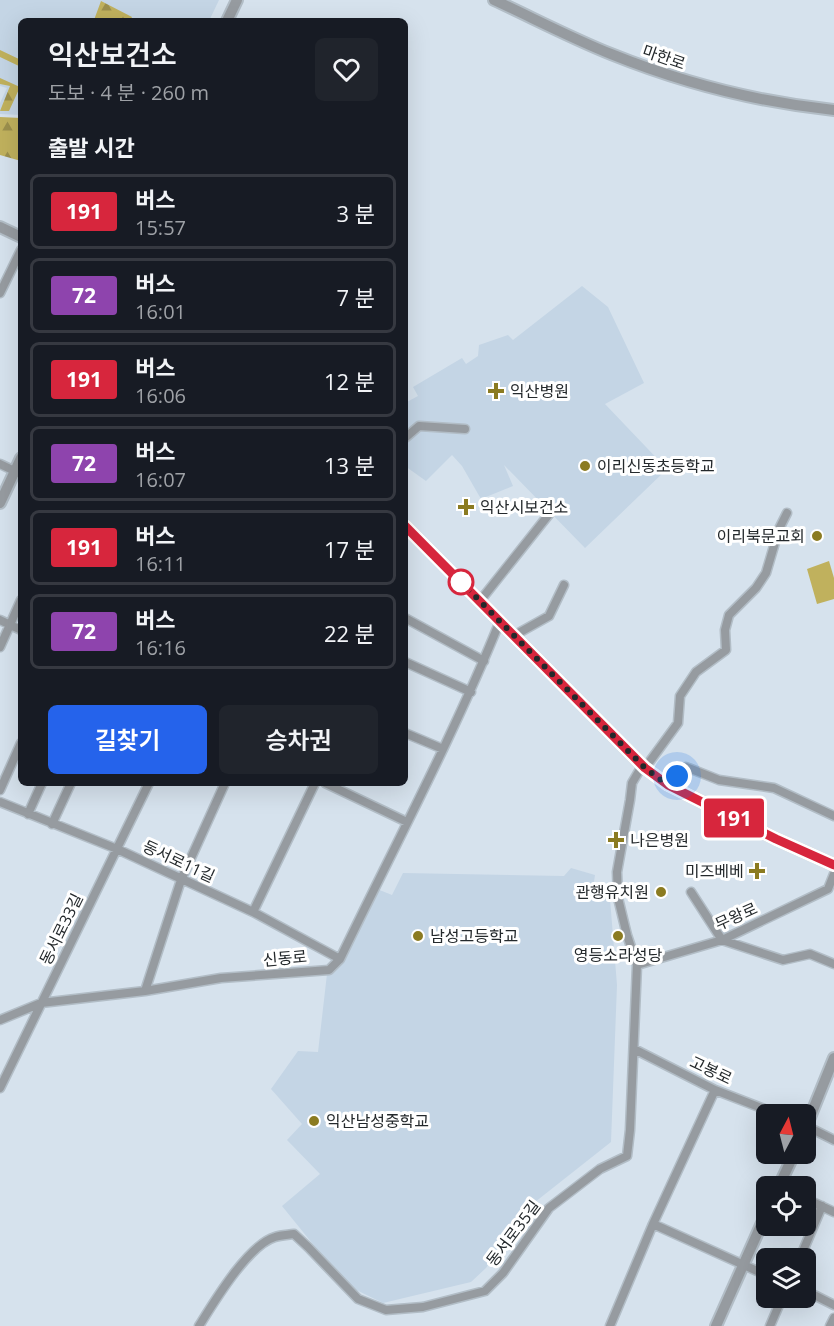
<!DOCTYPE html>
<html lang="ko">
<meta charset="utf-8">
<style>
:root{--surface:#171b24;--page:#20242c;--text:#f1f3f6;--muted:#9ea1a6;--line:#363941;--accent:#2563eb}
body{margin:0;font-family:"Open Sans","Noto Sans KR",sans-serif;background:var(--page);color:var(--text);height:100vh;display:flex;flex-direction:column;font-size:22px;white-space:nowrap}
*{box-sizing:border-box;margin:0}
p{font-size:20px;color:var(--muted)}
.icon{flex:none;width:33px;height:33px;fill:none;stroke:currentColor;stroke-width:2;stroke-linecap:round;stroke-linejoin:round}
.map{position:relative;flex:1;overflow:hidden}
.sheet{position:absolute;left:18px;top:18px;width:390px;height:768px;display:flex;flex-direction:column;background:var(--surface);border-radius:9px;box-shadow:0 6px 24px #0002}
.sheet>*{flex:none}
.badge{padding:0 12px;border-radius:4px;font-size:21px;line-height:39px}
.needle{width:39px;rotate:7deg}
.tools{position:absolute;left:756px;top:1104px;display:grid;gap:12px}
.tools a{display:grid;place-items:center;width:60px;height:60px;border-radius:9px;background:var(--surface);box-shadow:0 6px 24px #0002;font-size:30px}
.you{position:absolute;width:30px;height:30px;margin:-15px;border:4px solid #fff;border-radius:50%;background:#1a73e8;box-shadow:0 0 0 9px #1a73e833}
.map>.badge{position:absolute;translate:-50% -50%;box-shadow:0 0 0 3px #fff}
h2{padding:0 30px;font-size:22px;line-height:54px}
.round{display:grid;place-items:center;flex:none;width:63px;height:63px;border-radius:9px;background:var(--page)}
.head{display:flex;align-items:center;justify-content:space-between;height:102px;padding:0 30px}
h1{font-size:28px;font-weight:600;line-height:45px}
.primary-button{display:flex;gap:12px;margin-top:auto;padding:12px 30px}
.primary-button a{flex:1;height:69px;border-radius:9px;background:var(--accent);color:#fff;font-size:24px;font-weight:600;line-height:69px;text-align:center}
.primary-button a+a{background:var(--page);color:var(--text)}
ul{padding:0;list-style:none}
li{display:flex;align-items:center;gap:18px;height:75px;margin:0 12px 9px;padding:0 18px;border:3px solid var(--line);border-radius:9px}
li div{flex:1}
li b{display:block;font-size:22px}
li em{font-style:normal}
li .badge{min-width:66px;font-weight:700;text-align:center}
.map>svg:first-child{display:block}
.built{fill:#c4d5e5}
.forest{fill:url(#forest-firs)}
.pitch{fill:#c0b15d}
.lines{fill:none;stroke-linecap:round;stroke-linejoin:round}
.minor-casing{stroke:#b2bdc6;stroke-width:11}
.tertiary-casing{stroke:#b2bdc6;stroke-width:14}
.minor{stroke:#969ba0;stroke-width:8}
.tertiary{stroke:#969ba0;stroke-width:10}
.line-casing{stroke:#fff;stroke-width:14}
.line{stroke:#d7263d;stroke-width:9}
.walk{stroke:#24292c;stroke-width:6;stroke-dasharray:0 10.8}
.poi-dot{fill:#8b7b21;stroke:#fff;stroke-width:2}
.stop-dot{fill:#fff;stroke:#d7263d;stroke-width:3}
.labels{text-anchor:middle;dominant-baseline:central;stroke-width:6;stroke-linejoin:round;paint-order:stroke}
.street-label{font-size:16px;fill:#24292c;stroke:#fff}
.poi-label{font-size:16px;fill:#24292c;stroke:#fff;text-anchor:start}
</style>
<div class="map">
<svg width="834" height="1326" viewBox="0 0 834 1326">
<defs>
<pattern id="forest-firs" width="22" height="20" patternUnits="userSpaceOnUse" patternTransform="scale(1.5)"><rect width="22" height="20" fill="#c0b15d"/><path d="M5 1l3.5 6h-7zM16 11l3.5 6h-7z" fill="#9c904d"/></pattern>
</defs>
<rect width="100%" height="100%" fill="#d6e2ed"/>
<!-- built -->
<path class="built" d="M 0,0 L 219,0 L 209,21 L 21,21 L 21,115 L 0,114 L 0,103 L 7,88 L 0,86 Z
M 582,286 L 608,307 L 644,383 L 605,404 L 667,469 L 585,548 L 504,465 L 513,486 L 481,499 L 462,466 L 452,455 L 426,481 L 405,466 L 405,403 L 418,396 L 413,387 L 462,358 L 466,364 L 478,356 L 479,345 L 508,335 L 513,340 Z
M 571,868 L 595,875 L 592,895 L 610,899 L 617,985 L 611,1142 L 530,1206 L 486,1268 L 471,1282 L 383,1303 L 346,1285 L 282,1206 L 320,1174 L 287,1140 L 302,1124 L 271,1089 L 298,1051 L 318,1052 L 327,974 L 377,889 L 392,895 L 403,873 L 564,876 Z"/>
<!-- forest -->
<path class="forest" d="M 101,1 L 132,17 L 130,21 L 94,20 Z
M 0,50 L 21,60 L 21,67 L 0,57 Z
M 0,78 L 20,87 L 9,111 L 0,111 L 10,86 L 0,84 Z
M 0,117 L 21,118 L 21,161 L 0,155 Z"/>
<!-- pitch -->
<path class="pitch" d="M 829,561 L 834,578 L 834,599 L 817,604 L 807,569 Z"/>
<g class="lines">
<!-- minor casing -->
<g class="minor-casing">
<path id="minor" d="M 0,293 L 21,250
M 405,438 L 419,426 L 465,429
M 0,464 L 21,474
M 480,601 L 550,513
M 405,618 L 484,661
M 0,620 L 21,630
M 515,635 L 549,616 L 564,585
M 0,647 L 21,600
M 405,662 L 471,692
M 405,733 L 443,749
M 645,768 L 678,723 L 680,696 L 696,672 L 726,650 L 725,630 L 729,615 L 756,588 L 766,573 L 779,529 L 787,513
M 325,783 L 407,822
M 668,785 L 686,767 L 719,780 L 774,788 L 834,816
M 0,790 L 21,743
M 0,802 L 117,849 L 253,912 L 340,959
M 28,814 L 42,783
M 52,824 L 71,783
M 691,892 L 722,940 L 783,960 L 810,954 L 834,964
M 253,912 L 315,783
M 637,965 L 722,940 L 828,889 L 834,874
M 145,991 L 181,880 L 225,783
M 0,1020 L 41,1003 L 145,991 L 221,978 L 329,970 L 340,959 C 394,847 453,737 500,621
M 634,1049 L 715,1090 L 777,1114
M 0,1088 L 149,783
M 806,1126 L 834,1140
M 806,1199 L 834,1212
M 653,1224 L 766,1275
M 800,1258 L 822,1206
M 806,1291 L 834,1305
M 199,1326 C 214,1302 248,1245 275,1237 C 281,1235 287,1235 294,1234 L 308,1247 L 358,1299 L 386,1310 L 423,1307 L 485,1291 L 503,1273 L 549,1208 L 600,1169 L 627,1156 L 630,1130 L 637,965 L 627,935 L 618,898 L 617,872 L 630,800 L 632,783 L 642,766
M 610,1326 L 653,1224 L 715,1090
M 770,1326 L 782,1298
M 830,1326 L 834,1318"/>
</g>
<!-- tertiary casing -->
<g class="tertiary-casing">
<path id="tertiary" d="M 494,0 C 533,18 571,38 611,54 C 683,83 757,102 834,110
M 227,21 L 237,0
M 0,227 L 21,237
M 0,503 L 21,458
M 405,526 L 645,768 L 668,785 L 776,839 L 834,865
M 806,1127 L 834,1058
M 779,1186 L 794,1154
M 716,1326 L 766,1214"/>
</g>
<!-- minor -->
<use href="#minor" class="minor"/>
<!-- tertiary -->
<use href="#tertiary" class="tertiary"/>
</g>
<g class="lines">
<!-- line casing -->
<g class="line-casing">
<path id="line" d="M 405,526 L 645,768 L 668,785 L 776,839 L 834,865"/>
</g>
<!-- line -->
<use href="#line" class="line"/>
<!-- walk -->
<path class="walk" d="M 461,582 L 645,768 L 668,785 L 677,776"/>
</g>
<!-- markers -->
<g class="poi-dot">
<path d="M493 382h6v6h6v6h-6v6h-6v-6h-6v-6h6z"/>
<circle cx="585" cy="466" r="6"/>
<path d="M463 498h6v6h6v6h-6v6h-6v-6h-6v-6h6z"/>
<circle cx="817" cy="536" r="6"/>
<path d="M613 831h6v6h6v6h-6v6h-6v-6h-6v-6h6z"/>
<path d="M754 862h6v6h6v6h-6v6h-6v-6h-6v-6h6z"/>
<circle cx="661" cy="892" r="6"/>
<circle cx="418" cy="936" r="6"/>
<circle cx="618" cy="936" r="6"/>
<circle cx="314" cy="1121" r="6"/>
</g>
<circle class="stop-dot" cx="461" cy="582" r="12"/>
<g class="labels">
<!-- street labels -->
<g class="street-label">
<text transform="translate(664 57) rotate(19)">마한로</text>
<text transform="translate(179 861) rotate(25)">동서로11길</text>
<text transform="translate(736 916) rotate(-24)">무왕로</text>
<text transform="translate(61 929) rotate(-64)">동서로33길</text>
<text transform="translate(285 958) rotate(-5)">신동로</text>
<text transform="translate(711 1070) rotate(25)">고봉로</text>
<text transform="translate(513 1233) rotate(-53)">동서로35길</text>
</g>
<!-- poi labels -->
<g class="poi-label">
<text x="510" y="391">익산병원</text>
<text x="597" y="466">이리신동초등학교</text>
<text x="480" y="507">익산시보건소</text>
<text x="805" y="536" text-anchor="end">이리북문교회</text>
<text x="630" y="840">나은병원</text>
<text x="744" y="871" text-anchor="end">미즈베베</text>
<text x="649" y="892" text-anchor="end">관행유치원</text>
<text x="430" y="936">남성고등학교</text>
<text x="618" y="955" text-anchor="middle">영등소라성당</text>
<text x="326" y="1121">익산남성중학교</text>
</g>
</g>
</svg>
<div class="tools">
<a><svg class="needle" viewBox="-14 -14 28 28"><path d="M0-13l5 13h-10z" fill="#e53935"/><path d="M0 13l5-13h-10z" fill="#9ea1a6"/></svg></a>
<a><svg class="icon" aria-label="locate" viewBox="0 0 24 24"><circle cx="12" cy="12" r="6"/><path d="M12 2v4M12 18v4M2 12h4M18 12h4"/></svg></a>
<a><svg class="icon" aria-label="layers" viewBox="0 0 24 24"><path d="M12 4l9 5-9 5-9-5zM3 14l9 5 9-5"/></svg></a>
</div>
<div class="you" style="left:677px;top:776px"></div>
<b class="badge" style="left:734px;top:818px;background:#d7263d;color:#fff">191</b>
<section class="sheet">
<div class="head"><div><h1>익산보건소</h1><p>도보 · 4 분 · 260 m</p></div><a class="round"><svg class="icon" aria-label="heart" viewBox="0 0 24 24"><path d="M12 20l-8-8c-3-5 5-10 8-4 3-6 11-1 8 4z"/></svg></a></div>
<h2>출발 시간</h2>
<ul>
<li><span class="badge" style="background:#d7263d;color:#fff">191</span><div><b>버스</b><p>15:57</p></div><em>3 분</em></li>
<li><span class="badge" style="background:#8e44ad;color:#fff">72</span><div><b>버스</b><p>16:01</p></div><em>7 분</em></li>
<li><span class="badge" style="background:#d7263d;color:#fff">191</span><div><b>버스</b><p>16:06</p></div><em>12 분</em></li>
<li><span class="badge" style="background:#8e44ad;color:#fff">72</span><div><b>버스</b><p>16:07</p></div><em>13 분</em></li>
<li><span class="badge" style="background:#d7263d;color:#fff">191</span><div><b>버스</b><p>16:11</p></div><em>17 분</em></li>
<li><span class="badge" style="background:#8e44ad;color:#fff">72</span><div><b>버스</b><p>16:16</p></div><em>22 분</em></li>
</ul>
<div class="primary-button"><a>길찾기</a><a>승차권</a></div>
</section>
</div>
